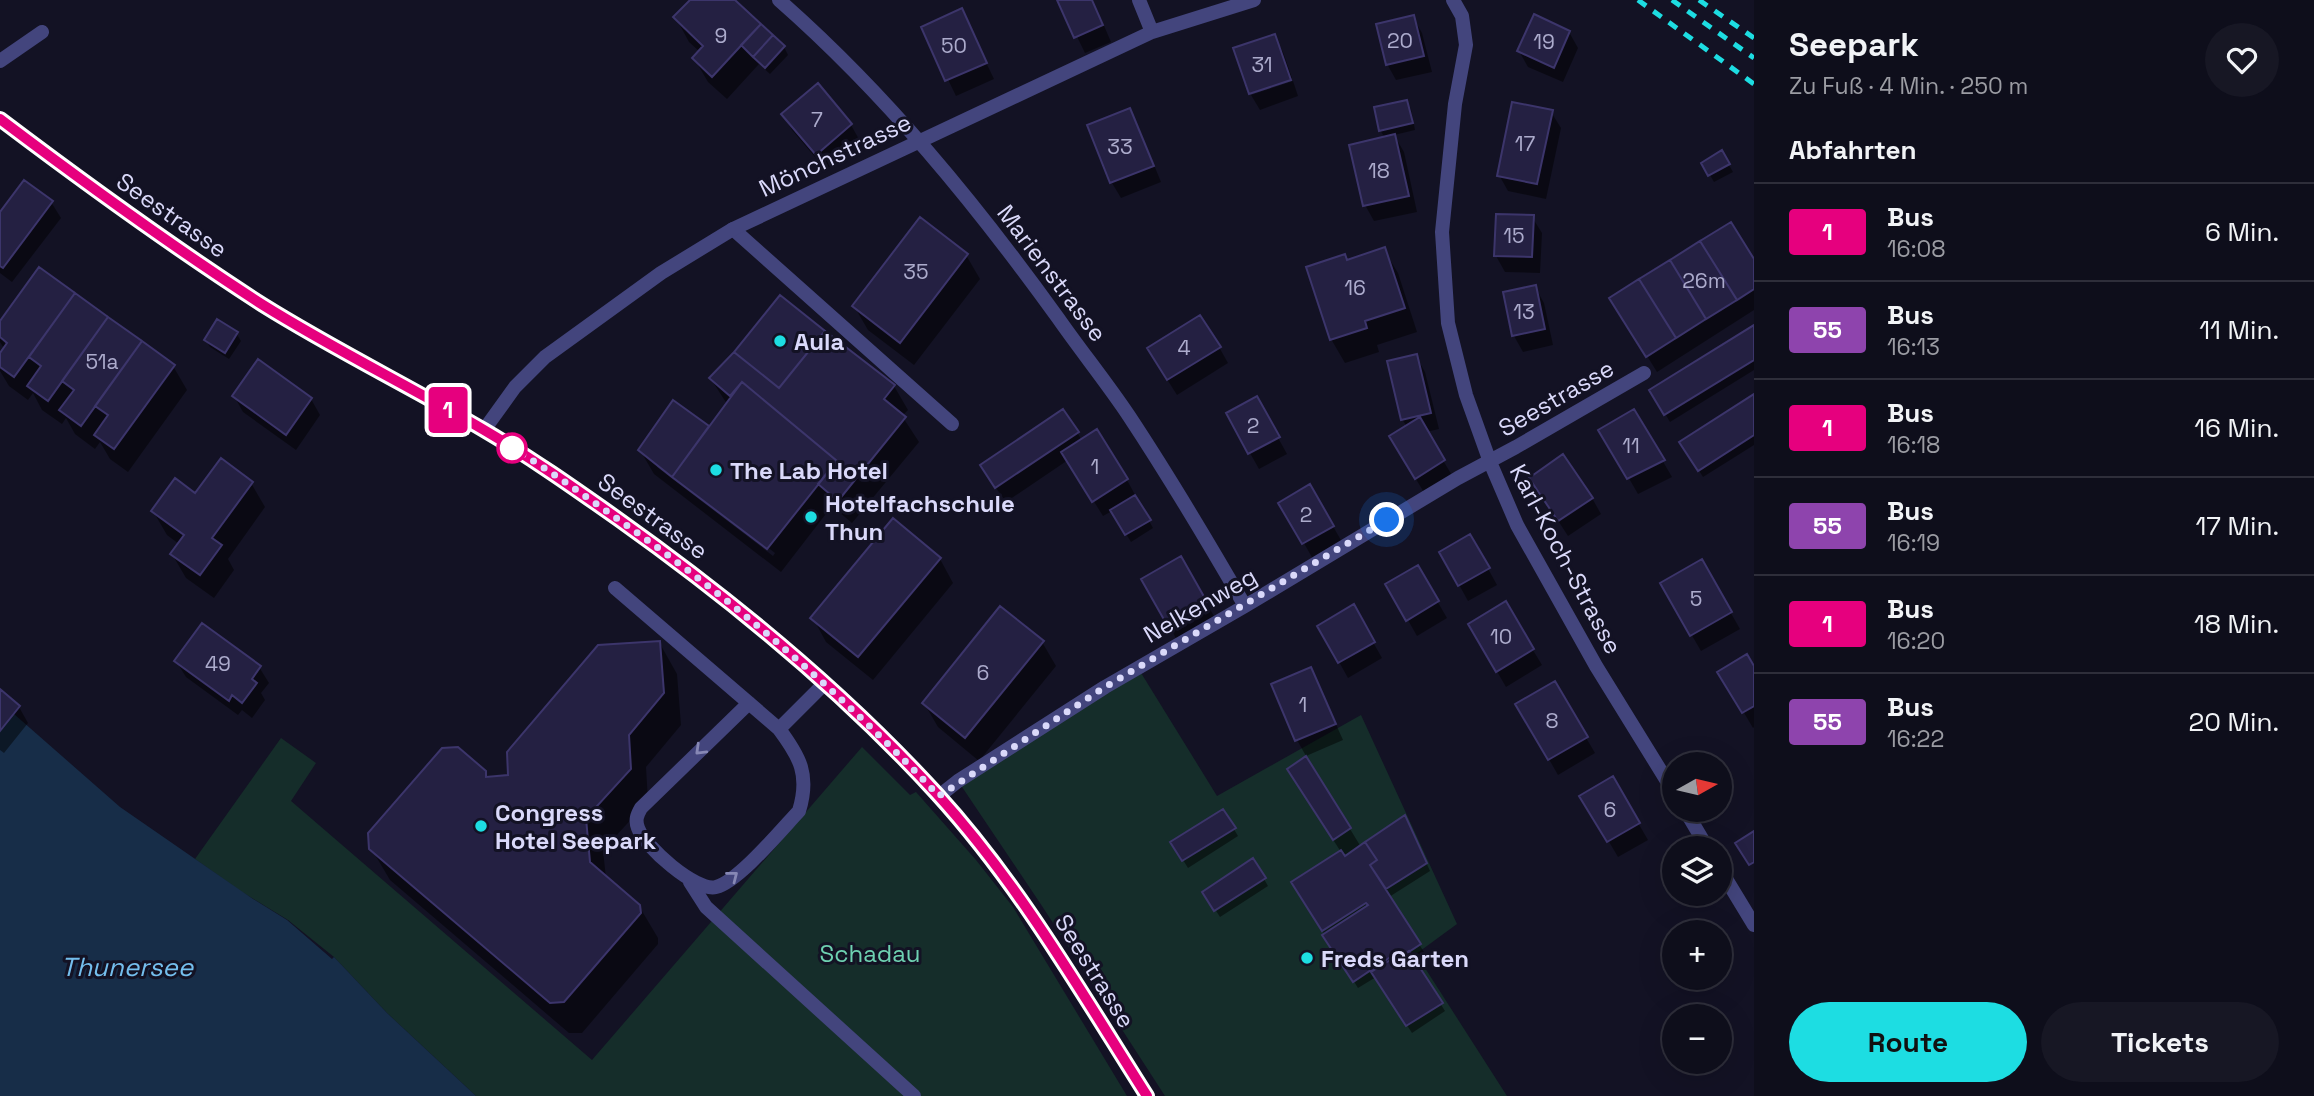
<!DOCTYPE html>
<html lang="de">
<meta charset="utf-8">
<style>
:root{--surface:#0e0e1b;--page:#171724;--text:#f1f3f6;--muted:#9b9ca3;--line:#2e2e3a;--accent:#1ddde2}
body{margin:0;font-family:"Space Grotesk",sans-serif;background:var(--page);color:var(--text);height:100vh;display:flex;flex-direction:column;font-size:26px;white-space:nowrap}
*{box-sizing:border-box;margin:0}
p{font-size:23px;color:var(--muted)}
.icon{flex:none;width:38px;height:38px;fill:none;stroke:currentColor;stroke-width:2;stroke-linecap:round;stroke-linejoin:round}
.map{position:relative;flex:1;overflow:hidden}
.sheet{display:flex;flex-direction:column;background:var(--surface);width:560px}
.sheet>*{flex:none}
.badge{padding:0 14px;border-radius:5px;font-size:24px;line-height:46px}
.needle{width:46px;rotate:82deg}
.fabs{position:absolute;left:1662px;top:752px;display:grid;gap:14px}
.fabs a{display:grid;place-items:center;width:70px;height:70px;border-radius:50%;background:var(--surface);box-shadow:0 7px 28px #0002,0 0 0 2px var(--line);font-size:35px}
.you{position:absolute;width:35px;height:35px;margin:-18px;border:5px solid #fff;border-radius:50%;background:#1a73e8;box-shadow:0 0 0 10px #1a73e833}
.map>.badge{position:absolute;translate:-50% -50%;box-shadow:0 0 0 4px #fff}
h2{padding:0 35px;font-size:26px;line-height:63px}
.round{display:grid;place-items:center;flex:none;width:74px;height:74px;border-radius:37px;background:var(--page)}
.summary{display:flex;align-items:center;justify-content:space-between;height:119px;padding:0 35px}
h1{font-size:33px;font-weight:600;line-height:52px}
.button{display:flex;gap:14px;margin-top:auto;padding:14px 35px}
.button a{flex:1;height:80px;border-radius:42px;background:var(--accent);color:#111;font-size:28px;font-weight:600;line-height:80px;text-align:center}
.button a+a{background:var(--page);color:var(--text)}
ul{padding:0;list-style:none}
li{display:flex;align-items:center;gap:21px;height:98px;padding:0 35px;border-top:2px solid var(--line)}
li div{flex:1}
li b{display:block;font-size:26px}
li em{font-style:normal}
li .badge{min-width:77px;font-weight:700;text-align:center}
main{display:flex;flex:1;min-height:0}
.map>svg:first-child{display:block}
.green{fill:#152d2a}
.water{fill:#172d48}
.shadow{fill:#0007;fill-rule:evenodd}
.building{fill:#242042;stroke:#3c356b;stroke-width:2}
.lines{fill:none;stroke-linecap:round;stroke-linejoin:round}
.lane{stroke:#43457d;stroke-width:14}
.street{stroke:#43457d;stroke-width:14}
.secondary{stroke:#7c82ee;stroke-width:14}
.rail{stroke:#1ddde2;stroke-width:5;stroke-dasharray:10 9;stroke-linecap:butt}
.oneway{stroke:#8788b5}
.line-casing{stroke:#fff;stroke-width:16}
.line{stroke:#e6007e;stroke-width:10}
.walk{stroke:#dad9fa;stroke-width:7;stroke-dasharray:0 12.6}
.poi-dot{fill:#1ddde2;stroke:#131224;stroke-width:2.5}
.stop-dot{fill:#fff;stroke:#e6007e;stroke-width:3.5}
.labels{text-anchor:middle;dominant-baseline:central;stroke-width:6;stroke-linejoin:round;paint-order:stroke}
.number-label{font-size:21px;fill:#acabcc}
.street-label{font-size:24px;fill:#dad9fa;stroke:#131224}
.poi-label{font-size:24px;font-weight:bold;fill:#dad9fa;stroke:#131224;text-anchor:start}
.park-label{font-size:24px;fill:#6ed1b1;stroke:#131224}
.water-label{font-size:26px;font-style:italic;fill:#74beed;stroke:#131224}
</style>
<main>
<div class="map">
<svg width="1754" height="1096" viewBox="0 0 1754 1096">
<rect width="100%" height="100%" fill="#131224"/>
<!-- green -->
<path class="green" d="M 1138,668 L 1217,796 L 1361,715 L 1457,924 L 1416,954 L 1507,1096 L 1165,1096 L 1042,906 L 958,781 Z
M 281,738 L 316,763 L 291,801 L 592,1060 L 862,747 L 910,795 L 916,792 L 976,860 L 1013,907 L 1127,1096 L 476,1096 L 387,1013 L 334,957 L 288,920 L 242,892 L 195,859 Z"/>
<!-- water -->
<path class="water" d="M 14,714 L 120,807 L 253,899 L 287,920 L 332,959 L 334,957 L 387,1013 L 476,1096 L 0,1096 L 0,731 Z"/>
<!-- shadow -->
<path class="shadow" d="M 692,0 L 733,0 L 784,47 L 788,55 L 770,74 L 759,64 L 727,99 L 708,82 L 694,58 L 700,52 L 689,42 L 676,18 Z
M 1059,0 L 1093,0 L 1111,42 L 1085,53 Z
M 961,11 L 994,79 L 956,96 L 923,28 Z
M 1413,17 L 1422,33 L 1432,72 L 1396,80 L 1387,64 Z
M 1569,32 L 1578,48 L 1563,82 L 1528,67 L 1519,51 Z
M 1274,36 L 1283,52 L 1292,78 L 1251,92 L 1251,94 L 1235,49 Z
M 1293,81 L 1298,96 L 1260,110 L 1251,95 Z
M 817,85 L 851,125 L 860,141 L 826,170 L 792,130 L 783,114 Z
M 1406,102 L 1411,109 L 1415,130 L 1394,135 L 1404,152 L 1417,212 L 1374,221 L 1365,205 L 1385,138 L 1380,130 Z
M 1129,110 L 1138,126 L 1161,182 L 1121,198 L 1112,183 L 1089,126 Z
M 1551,112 L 1561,128 L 1546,199 L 1508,191 L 1499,175 Z
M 1722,153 L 1733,172 L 1714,182 L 1703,163 Z
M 51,202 L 61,218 L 12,282 L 0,273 L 0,215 Z
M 1532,217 L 1542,233 L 1540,273 L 1505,272 L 1496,256 Z
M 1384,250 L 1398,273 L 1417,332 L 1377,345 L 1379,352 L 1345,363 L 1331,339 L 1345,256 L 1348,261 Z
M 966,255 L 980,279 L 914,365 L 868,330 L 854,306 Z
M 1754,263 L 1754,310 L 1657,372 L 1621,314 Z
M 39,270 L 173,366 L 187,390 L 128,472 L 110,459 L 100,442 L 95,449 L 75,434 L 66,418 L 62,424 L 42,410 L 33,393 L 28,400 L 9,386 L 0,371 L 0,356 L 5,350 L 0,342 L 0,325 Z
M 1535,287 L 1544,303 L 1553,345 L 1523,352 L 1514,336 L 1505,293 Z
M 1754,327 L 1754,370 L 1670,422 L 1651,390 Z
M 236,333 L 241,341 L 229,359 L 210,347 L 206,340 Z
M 1219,347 L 1228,363 L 1177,395 L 1158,365 Z
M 1416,356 L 1425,372 L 1439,429 L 1426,432 L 1453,477 L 1425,494 L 1400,453 L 1407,427 L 1402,419 Z
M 259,362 L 311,399 L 320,415 L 296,450 L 243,412 L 234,396 Z
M 711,379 L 894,386 L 908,410 L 902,416 L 919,442 L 852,523 L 832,506 L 781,572 L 654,474 L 640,450 L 674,402 L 709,429 L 727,404 ZM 657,463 L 775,553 L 773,556 L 657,467 Z
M 1754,396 L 1754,445 L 1703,477 L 1682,443 Z
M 1256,398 L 1287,454 L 1259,469 L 1228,414 Z
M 1634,412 L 1672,477 L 1638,494 L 1601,430 Z
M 1077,432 L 1082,441 L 1127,480 L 1153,528 L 1131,542 L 1112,511 L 1103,516 L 1068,460 L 1006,502 L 991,481 Z
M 1531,479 L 1592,498 L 1601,514 L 1568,536 Z
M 251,483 L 265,507 L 228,559 L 234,570 L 214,598 L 186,578 L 172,554 L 179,544 L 167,535 L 153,511 L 195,496 Z
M 1310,486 L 1342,542 L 1313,559 L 1281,503 Z
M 1470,536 L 1497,585 L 1468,601 L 1441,552 Z
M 1181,558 L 1215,618 L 1177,640 L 1143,580 Z
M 940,559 L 953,583 L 873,680 L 826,642 L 813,618 Z
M 1701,561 L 1740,629 L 1701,651 L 1662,584 Z
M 1418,568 L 1447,618 L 1417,636 L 1388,585 Z
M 1505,604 L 1542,665 L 1506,687 L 1470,625 Z
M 1353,607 L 1382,658 L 1348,678 L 1319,626 Z
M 659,642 L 677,674 L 681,725 L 646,767 L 648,801 L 603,850 L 606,878 L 639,906 L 658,938 L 658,944 L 582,1033 L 569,1033 L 390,880 L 371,848 L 485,772 L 488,778 L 510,777 Z
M 1042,642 L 1056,666 L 979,761 L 938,727 L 924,703 Z
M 176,661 L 259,667 L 269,683 L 261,693 L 265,700 L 252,718 L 242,710 L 238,715 L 186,677 Z
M 1311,669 L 1343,740 L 1306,756 L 1297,740 Z
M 1754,669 L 1754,727 L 1753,728 L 1720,672 Z
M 1554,683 L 1595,753 L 1558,775 L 1518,705 Z
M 0,691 L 19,707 L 28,723 L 4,753 L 0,750 Z
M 1612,778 L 1648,840 L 1618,857 L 1582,796 Z
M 1298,785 L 1350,829 L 1361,847 L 1409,825 L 1430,871 L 1389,897 L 1424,952 L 1412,959 L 1445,1011 L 1412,1033 L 1376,977 L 1358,988 L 1297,890 L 1341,852 Z
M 1223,811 L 1238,836 L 1188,868 L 1172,842 Z
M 1253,860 L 1268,886 L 1220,917 L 1204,892 Z"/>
<!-- building -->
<path class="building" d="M 690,0 L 735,0 L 761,24 L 712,77 L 692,58 L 703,46 L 673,17 Z
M 1057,0 L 1092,0 L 1103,25 L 1074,38 Z
M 962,8 L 987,63 L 945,81 L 921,27 Z
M 1534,14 L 1570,31 L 1554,68 L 1517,51 Z
M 1414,15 L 1424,56 L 1386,65 L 1376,24 Z
M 761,24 L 773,35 L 753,57 L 741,45 Z
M 1275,34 L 1291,80 L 1249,94 L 1233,48 Z
M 773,35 L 785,46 L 765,68 L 753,57 Z
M 818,83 L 852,124 L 816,155 L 781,114 Z
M 1407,100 L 1413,123 L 1379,131 L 1374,107 Z
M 1512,102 L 1553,110 L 1537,184 L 1497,176 Z
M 1130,108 L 1154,166 L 1110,183 L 1087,125 Z
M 1395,134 L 1409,196 L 1363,206 L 1349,145 Z
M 1722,150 L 1730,164 L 1708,176 L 1701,163 Z
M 24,180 L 53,201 L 3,268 L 0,266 L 0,212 Z
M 1496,214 L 1534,215 L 1532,257 L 1494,256 Z
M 920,217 L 968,254 L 900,343 L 852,306 Z
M 1731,222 L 1754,259 L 1754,289 L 1737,300 L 1700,241 Z
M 1700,241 L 1737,300 L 1706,319 L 1670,260 Z
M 1385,247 L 1405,308 L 1365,321 L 1367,328 L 1330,340 L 1306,267 L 1345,254 L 1347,260 Z
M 1670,260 L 1706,319 L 1676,338 L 1639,279 Z
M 39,267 L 75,293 L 14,377 L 0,367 L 0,353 L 7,343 L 0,337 L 0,321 Z
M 1639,279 L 1676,338 L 1646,357 L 1609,298 Z
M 1536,285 L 1545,329 L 1512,336 L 1503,292 Z
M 75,293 L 108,317 L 48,401 L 27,386 L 41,366 L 29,357 Z
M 780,295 L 825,331 L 779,388 L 734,352 Z
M 1200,315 L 1221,347 L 1167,380 L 1147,348 Z
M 108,317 L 142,341 L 81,426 L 59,410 L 74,390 L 62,381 Z
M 217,319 L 238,332 L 225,353 L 204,340 Z
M 1754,325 L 1754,360 L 1664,415 L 1649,390 Z
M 825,331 L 895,385 L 884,399 L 906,417 L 838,501 L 818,484 L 837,461 L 742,382 L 730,396 L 709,378 L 734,352 L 779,388 Z
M 142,341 L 175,365 L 114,449 L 94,435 L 108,415 L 95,406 Z
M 1417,354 L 1431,413 L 1401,420 L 1387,361 Z
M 258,359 L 312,398 L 286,435 L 232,396 Z
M 742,382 L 837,461 L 767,549 L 672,477 Z
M 1754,394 L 1754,435 L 1698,471 L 1679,442 Z
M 1257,396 L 1280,437 L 1248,454 L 1226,413 Z
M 673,400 L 709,426 L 672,477 L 638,450 Z
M 1063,409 L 1079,432 L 995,488 L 980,465 Z
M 1634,409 L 1665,460 L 1627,479 L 1598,430 Z
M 1420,417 L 1445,460 L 1415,479 L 1389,436 Z
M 1097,429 L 1128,479 L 1092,502 L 1061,452 Z
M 1563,454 L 1593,498 L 1558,521 L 1529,478 Z
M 221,458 L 253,482 L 212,538 L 222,545 L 200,575 L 170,554 L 184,535 L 151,511 L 175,478 L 195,493 Z
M 1310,484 L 1334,526 L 1302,544 L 1278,503 Z
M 1135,495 L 1151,520 L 1125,535 L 1110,510 Z
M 893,518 L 941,558 L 858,657 L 810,618 Z
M 1470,534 L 1490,568 L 1458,586 L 1439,552 Z
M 1181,556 L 1207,602 L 1167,625 L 1141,579 Z
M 1702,559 L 1732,612 L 1690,636 L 1660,583 Z
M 1418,565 L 1439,601 L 1406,621 L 1385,584 Z
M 1506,601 L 1534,649 L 1496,672 L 1468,624 Z
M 1354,604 L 1375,642 L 1338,663 L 1317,626 Z
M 1000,606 L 1044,641 L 965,738 L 922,703 Z
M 202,623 L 261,666 L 252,679 L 257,683 L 242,703 L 232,695 L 229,701 L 174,661 Z
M 660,641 L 664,693 L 629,735 L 631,769 L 586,818 L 590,862 L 640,905 L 641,913 L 564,1002 L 550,1003 L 369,849 L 368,833 L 442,748 L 458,747 L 486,771 L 486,777 L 508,775 L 507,752 L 598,645 Z
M 1747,654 L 1754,666 L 1754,706 L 1742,713 L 1717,672 Z
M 1311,667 L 1336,724 L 1295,741 L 1271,684 Z
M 1555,681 L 1588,737 L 1548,760 L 1515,704 Z
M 0,689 L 20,706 L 0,731 Z
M 1306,756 L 1351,828 L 1333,840 L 1287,769 Z
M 1613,776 L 1640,823 L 1607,842 L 1579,796 Z
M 1223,809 L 1236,828 L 1182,861 L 1170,842 Z
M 1405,815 L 1427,863 L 1386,889 L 1370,865 L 1377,860 L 1365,842 Z
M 1754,831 L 1754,862 L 1749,865 L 1735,843 Z
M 1365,842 L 1377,860 L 1370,865 L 1421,944 L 1401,957 L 1398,952 L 1353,982 L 1322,935 L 1368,905 L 1366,903 L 1322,931 L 1291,882 L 1341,850 L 1345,856 Z
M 1253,858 L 1266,878 L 1214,911 L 1202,892 Z
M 1409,951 L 1443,1003 L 1406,1026 L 1371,972 L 1400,954 L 1401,957 Z"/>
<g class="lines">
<!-- lane -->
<path class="lane" d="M 0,61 L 42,32
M 733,229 L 952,424
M 615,588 L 779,729 L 825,683
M 749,703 L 641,808 C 637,815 635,820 638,828 C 644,846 696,892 716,887 C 738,882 782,829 799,811 C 810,775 800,757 779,729
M 690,882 L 706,907 L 914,1096"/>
<!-- street -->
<path class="street" d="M 779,0 C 886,94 975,203 1058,318 C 1081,351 1107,383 1129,416 C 1170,478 1208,542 1245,606
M 1139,0 L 1152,32
M 1453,0 L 1462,16 L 1466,45 L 1455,104 L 1442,232 L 1448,323 L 1466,395 L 1490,462 L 1517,525 L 1596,666 L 1675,794
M 484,430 L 515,387 L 545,357 L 661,273 L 733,229 L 1152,32 L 1254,0
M 939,796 L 958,781 L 1105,687 L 1245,606 L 1458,478 L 1516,447 L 1644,373
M 1685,810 L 1708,849
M 1720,869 L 1754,925"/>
<!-- secondary -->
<path class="secondary" d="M 0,119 C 86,183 173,247 263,305 C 335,350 411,387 484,430 C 530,457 574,488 618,519 C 732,600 843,690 937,794 C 1020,886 1081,992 1147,1096"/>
<!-- rail -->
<path class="rail" d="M 1638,0 L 1754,84
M 1672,0 L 1754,58
M 1699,0 L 1754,38"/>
</g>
<!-- one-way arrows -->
<defs><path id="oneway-chevron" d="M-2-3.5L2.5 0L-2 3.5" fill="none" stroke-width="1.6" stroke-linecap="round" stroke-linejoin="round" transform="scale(1.75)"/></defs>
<g class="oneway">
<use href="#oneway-chevron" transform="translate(700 750) rotate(136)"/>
<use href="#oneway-chevron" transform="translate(733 876) rotate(-38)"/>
</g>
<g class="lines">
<!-- line casing -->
<g class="line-casing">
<path id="line" d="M 0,119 C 86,184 173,247 263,305 C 335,350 411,387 484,430 C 530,457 574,488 618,519 C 732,600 842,690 937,794 C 1020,885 1081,992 1147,1096"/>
</g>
<!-- line -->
<use href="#line" class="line"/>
<!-- walk -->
<path class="walk" d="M 512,448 C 550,470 586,497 622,522 C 737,603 842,694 939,796 L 1105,687 L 1387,520"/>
</g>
<!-- markers -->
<g class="poi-dot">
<circle cx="780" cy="341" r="7"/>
<circle cx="716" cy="470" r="7"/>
<circle cx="811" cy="517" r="7"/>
<circle cx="481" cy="826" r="7"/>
<circle cx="1307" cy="958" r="7"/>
</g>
<circle class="stop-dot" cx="512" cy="448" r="14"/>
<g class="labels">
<!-- number labels -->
<g class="number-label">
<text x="721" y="35">9</text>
<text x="1400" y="40">20</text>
<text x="1544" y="41">19</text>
<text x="954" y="45">50</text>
<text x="1262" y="64">31</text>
<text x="817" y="119">7</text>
<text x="1525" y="143">17</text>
<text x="1120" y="146">33</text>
<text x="1379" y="170">18</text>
<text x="1514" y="235">15</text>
<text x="916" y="271">35</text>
<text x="1704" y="280">26m</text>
<text x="1355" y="287">16</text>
<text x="1524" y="311">13</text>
<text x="1184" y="347">4</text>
<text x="102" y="361">51a</text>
<text x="1253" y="425">2</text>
<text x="1631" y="445">11</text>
<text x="1095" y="466">1</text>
<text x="1306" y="514">2</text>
<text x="1696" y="598">5</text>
<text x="1501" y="636">10</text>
<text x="218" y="663">49</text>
<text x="983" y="672">6</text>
<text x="1303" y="704">1</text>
<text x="1552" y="720">8</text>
<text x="1610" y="809">6</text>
</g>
<!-- street labels -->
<g class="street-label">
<text transform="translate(835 155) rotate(-25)">Mönchstrasse</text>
<text transform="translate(172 215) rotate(35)">Seestrasse</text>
<text transform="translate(1052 273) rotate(53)">Marienstrasse</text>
<text transform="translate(1556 398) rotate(-30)">Seestrasse</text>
<text transform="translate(653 516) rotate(36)">Seestrasse</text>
<text transform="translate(1566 559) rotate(62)">Karl-Koch-Strasse</text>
<text transform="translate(1200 605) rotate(-30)">Nelkenweg</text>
<text transform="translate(1095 971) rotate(58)">Seestrasse</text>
</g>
<!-- poi labels -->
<g class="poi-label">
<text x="794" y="341">Aula</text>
<text x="730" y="470">The Lab Hotel</text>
<text x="825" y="503">Hotelfachschule<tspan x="825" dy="28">Thun</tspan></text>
<text x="495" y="812">Congress<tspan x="495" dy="28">Hotel Seepark</tspan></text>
<text x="1321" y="958">Freds Garten</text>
</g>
<!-- park labels -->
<g class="park-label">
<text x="870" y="953">Schadau</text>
</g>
<!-- water labels -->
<g class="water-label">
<text x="127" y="967">Thunersee</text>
</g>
</g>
</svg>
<div class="fabs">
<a><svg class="needle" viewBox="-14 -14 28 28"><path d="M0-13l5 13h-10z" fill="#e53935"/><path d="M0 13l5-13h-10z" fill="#9b9ca3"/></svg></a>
<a><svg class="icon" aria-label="layers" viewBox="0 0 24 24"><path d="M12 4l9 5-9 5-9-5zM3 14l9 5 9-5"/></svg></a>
<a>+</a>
<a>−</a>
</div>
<div class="you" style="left:1387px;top:520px"></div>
<b class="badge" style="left:448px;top:410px;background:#e6007e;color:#fff">1</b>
</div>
<section class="sheet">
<div class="summary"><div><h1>Seepark</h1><p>Zu Fuß · 4 Min. · 250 m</p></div><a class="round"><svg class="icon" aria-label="heart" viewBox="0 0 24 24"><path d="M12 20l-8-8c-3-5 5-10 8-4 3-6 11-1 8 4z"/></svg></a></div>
<h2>Abfahrten</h2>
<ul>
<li><span class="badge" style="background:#e6007e;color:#fff">1</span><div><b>Bus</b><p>16:08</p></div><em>6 Min.</em></li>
<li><span class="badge" style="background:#8e44ad;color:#fff">55</span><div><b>Bus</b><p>16:13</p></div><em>11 Min.</em></li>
<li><span class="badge" style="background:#e6007e;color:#fff">1</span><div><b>Bus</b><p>16:18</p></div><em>16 Min.</em></li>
<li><span class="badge" style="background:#8e44ad;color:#fff">55</span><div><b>Bus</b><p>16:19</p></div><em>17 Min.</em></li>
<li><span class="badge" style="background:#e6007e;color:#fff">1</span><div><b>Bus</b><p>16:20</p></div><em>18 Min.</em></li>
<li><span class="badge" style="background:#8e44ad;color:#fff">55</span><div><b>Bus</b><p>16:22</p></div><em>20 Min.</em></li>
</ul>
<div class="button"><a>Route</a><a>Tickets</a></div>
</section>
</main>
